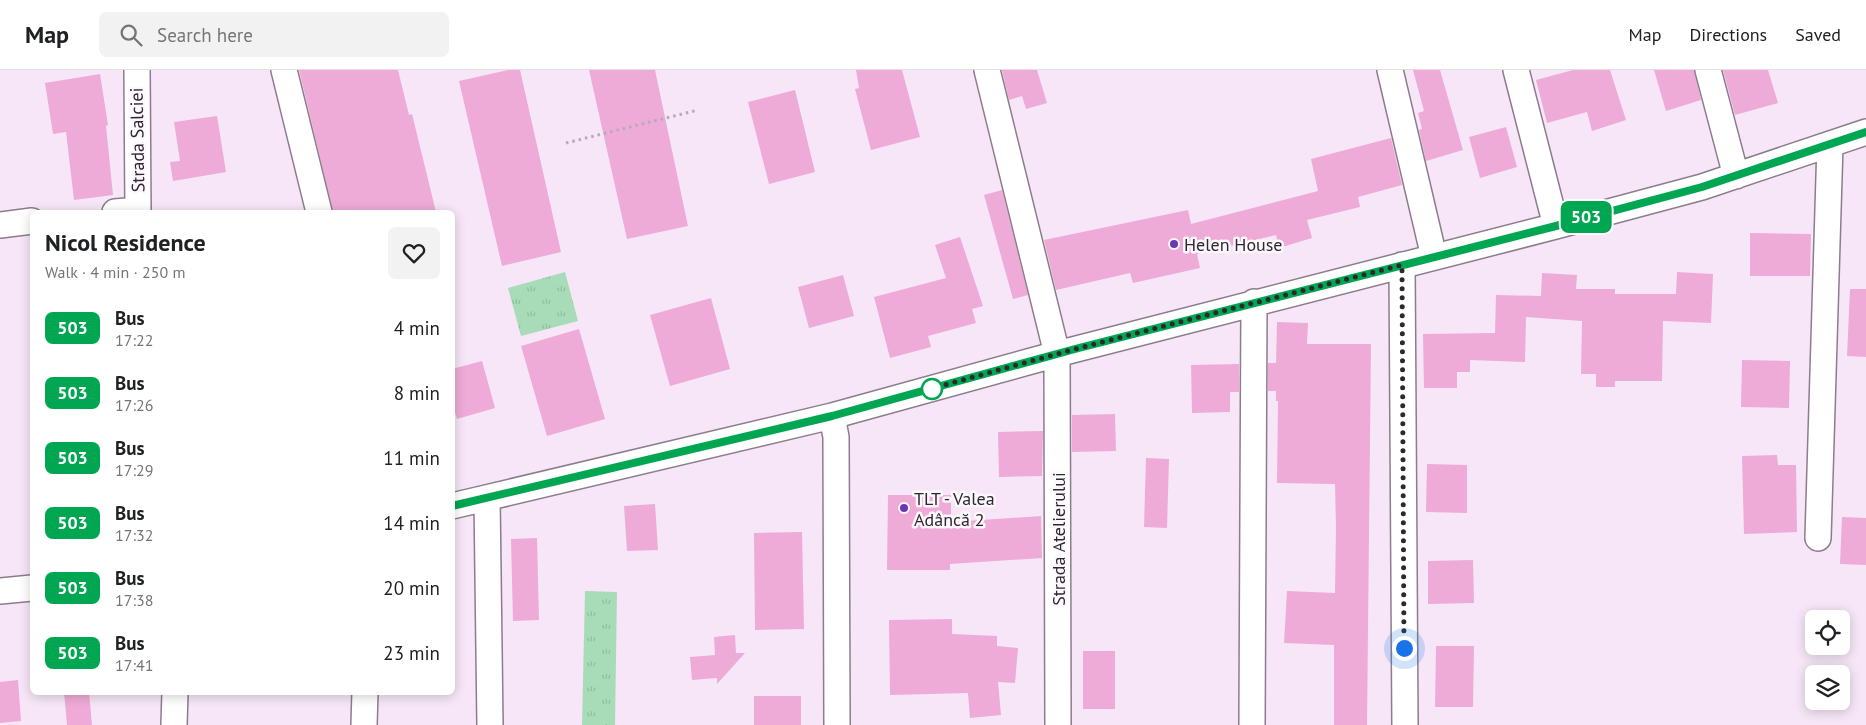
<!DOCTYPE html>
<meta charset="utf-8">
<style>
:root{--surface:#fff;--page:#f2f2f2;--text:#202124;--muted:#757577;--line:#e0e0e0}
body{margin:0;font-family:"PT Sans",sans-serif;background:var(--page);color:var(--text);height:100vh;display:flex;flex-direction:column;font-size:19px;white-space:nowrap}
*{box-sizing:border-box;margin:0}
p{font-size:16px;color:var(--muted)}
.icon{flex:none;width:28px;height:28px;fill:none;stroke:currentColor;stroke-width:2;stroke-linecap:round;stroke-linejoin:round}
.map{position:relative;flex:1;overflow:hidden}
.panel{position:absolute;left:30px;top:140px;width:425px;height:485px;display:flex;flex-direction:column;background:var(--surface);border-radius:8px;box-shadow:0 2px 12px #0003}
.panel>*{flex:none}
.badge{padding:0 10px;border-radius:8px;font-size:18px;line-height:32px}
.controls{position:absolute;left:1805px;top:540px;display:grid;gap:10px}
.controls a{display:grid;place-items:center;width:45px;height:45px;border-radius:8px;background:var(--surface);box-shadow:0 2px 12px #0003;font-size:25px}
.you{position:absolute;width:25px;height:25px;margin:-12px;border:4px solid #fff;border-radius:50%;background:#1a73e8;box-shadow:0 0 0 8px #1a73e833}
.map>.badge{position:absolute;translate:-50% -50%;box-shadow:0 0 0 2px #fff}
.round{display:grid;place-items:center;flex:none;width:52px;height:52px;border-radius:8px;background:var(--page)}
.headline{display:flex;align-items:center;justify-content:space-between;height:85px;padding:0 15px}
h1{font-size:24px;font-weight:800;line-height:38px}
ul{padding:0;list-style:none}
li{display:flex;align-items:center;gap:15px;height:65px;padding:0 15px}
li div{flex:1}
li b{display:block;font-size:19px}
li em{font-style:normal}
li .badge{min-width:55px;font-weight:700;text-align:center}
header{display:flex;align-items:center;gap:30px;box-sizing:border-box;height:70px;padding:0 25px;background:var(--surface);border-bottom:1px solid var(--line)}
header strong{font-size:24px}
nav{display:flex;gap:28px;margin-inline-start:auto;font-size:18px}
.search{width:350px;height:45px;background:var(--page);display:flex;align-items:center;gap:12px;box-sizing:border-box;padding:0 18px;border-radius:8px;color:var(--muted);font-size:19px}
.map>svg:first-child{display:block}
.grass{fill:url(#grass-tufts)}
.building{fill:#eeabd7}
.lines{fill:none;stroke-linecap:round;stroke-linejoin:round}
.minor-casing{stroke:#8c7d8c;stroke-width:28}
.path{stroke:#b6aab7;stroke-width:3;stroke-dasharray:2.5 4;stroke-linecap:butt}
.minor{stroke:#fff;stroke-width:25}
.line-casing{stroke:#fff;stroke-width:11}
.line{stroke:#00a651;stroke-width:8}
.walk{stroke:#2e282e;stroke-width:5;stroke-dasharray:0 9}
.poi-dot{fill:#6b38af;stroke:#fdf7fe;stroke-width:2}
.stop-dot{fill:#fff;stroke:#00a651;stroke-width:2.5}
.labels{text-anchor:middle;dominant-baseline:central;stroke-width:5;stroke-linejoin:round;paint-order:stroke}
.street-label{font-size:18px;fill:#2e282e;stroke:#fdf7fe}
.poi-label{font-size:18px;fill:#2e282e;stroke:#fdf7fe;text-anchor:start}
</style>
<header>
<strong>Map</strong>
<div class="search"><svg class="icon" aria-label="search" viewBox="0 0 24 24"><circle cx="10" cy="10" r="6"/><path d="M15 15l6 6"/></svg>Search here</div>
<nav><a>Map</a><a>Directions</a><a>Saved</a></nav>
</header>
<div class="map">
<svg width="1866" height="655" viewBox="0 0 1866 655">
<defs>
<pattern id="grass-tufts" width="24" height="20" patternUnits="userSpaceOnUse" patternTransform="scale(1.25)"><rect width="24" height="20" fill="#a8dcb9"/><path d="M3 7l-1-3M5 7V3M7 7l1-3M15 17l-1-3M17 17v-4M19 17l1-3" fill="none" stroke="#91bd9f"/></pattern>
</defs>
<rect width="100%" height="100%" fill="#f6e6f7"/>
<!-- grass -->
<path class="grass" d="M 565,202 L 578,251 L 521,266 L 508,218 Z
M 585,521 L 617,522 L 615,655 L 582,655 Z"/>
<!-- building -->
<path class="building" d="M 299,0 L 398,0 L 409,45 L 412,44 L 436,142 L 333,142 Z
M 508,0 L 520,0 L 561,182 L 502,196 L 459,11 Z
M 589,0 L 655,0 L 688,156 L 627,169 Z
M 856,0 L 902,0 L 920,67 L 871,80 L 855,19 L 859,18 Z
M 1002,0 L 1037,0 L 1047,33 L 1026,39 L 1022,26 L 1009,30 Z
M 1413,0 L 1440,0 L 1463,80 L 1426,91 L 1419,60 L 1422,59 L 1418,43 L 1424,41 Z
M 1573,0 L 1610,0 L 1626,50 L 1592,61 L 1587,42 L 1547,53 L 1536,10 Z
M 1654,0 L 1694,0 L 1701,30 L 1666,41 Z
M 1723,0 L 1768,0 L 1778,33 L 1735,45 Z
M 100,4 L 108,55 L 106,56 L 113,125 L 74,130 L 66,62 L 53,64 L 45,13 Z
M 795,20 L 815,102 L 769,114 L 748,32 Z
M 217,46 L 226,102 L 173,111 L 170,92 L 180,91 L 174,52 Z
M 1506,57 L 1517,97 L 1480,108 L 1469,67 Z
M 1391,68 L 1402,115 L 1358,127 L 1360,137 L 1307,150 L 1312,168 L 1279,178 L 1276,165 L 1197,184 L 1200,198 L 1133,213 L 1130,203 L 1056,220 L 1044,170 L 1188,140 L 1191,154 L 1318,121 L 1311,89 Z
M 1002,120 L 1028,225 L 1013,229 L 984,125 Z
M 1750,163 L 1811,164 L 1810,206 L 1750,206 Z
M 960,167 L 983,236 L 972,239 L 976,253 L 928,266 L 931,277 L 890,288 L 874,227 L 946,208 L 935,175 Z
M 1677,202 L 1713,204 L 1711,253 L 1663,251 L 1662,311 L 1615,311 L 1615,317 L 1596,317 L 1596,304 L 1581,304 L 1582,251 L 1526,247 L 1525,292 L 1470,290 L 1470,302 L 1457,302 L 1457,318 L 1424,318 L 1423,264 L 1495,263 L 1496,225 L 1541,226 L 1542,203 L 1577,205 L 1576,219 L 1615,219 L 1615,224 L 1676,224 Z
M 843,205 L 854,246 L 809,258 L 798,217 Z
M 1850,219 L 1866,219 L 1866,287 L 1847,286 Z
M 711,228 L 730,299 L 670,316 L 650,245 Z
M 1277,252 L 1308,253 L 1307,274 L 1371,274 L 1367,655 L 1334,655 L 1334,575 L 1284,573 L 1287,521 L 1335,523 L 1336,457 L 1335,414 L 1277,413 L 1278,331 L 1276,331 L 1276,321 L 1268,321 L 1268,293 L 1276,293 Z
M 579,259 L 605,349 L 547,366 L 521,276 Z
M 1742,290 L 1790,291 L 1789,338 L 1741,337 Z
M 482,291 L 495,338 L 457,349 L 452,333 L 452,299 Z
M 1239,294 L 1239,322 L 1230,322 L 1230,342 L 1192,343 L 1191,295 Z
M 1115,344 L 1116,381 L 1072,382 L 1072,345 Z
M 1043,361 L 1042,406 L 999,407 L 998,362 Z
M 1777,385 L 1778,395 L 1796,395 L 1797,462 L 1744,464 L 1742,386 Z
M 1146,388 L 1169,389 L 1167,458 L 1144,457 Z
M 1427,394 L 1467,395 L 1467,443 L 1426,442 Z
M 888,425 L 951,425 L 951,452 L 1041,446 L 1042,488 L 950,494 L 950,500 L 887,500 Z
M 655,434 L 658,480 L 627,481 L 624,436 Z
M 1842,447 L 1866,448 L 1866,495 L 1840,494 Z
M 802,462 L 804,559 L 755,560 L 754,463 Z
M 537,468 L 539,550 L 513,551 L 511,469 Z
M 1473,490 L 1474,533 L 1428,534 L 1428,491 Z
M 952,549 L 952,564 L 997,566 L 997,576 L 1018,578 L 1015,613 L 998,612 L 1001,645 L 970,648 L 968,623 L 890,625 L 889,550 Z
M 735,565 L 736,583 L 745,583 L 717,614 L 717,608 L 692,610 L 690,587 L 715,585 L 714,567 Z
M 1436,576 L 1474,576 L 1473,637 L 1435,637 Z
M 1083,581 L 1115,581 L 1115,639 L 1083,639 Z
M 18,610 L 21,651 L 0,653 L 0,612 Z
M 64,622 L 89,622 L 92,655 L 67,655 Z
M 754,626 L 801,626 L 801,655 L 754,655 Z"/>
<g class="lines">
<!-- minor casing -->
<g class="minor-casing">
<path id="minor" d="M 137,0 L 138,142
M 284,0 L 319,142
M 987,0 L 1057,284 L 1058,655
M 1390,0 L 1434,187
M 1516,0 L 1556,156
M 1708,0 L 1736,106
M 115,142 L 138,140
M 0,155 L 32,151
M 1402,195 L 1405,655
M 832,346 L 836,367 L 837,655
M 487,428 L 490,655
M 452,436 L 832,346 L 1057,284 L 1556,156 L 1702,117 L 1866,62
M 1818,468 L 1830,74
M 0,521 L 32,518
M 174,655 L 175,622
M 364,655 L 365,622
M 1252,655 L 1254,232"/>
</g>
<!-- path -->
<path class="path" d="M 566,73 L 698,40"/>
<!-- minor -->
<use href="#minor" class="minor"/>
</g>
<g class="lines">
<!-- line casing -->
<g class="line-casing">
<path id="line" d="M 452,436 L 832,346 L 1075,279 L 1556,156 L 1702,117 L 1866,62"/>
</g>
<!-- line -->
<use href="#line" class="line"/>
<!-- walk -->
<path class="walk" d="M 932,319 L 926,320 L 1075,279 L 1402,195 L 1404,578"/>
</g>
<!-- markers -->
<g class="poi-dot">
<circle cx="1174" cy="174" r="5"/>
<circle cx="904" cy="438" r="5"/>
</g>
<circle class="stop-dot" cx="932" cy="319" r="10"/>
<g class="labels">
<!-- street labels -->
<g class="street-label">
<text transform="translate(137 70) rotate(-91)">Strada Salciei</text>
<text transform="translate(1058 469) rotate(-90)">Strada Atelierului</text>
</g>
<!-- poi labels -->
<g class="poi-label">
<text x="1184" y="174">Helen House</text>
<text x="914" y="428">TLT - Valea<tspan x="914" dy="21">Adâncă 2</tspan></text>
</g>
</g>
</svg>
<div class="controls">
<a><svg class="icon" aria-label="locate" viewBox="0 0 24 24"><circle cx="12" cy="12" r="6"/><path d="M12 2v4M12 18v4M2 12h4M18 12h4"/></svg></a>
<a><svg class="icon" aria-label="layers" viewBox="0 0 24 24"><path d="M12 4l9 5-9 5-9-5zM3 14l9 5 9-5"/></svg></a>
</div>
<div class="you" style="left:1404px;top:578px"></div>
<b class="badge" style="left:1586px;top:147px;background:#00a651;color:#fff">503</b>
<section class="panel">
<div class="headline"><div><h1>Nicol Residence</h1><p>Walk · 4 min · 250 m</p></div><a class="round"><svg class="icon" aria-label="heart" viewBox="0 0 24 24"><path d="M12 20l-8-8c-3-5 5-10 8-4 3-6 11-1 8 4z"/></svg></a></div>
<ul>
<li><span class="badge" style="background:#00a651;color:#fff">503</span><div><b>Bus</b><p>17:22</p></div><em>4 min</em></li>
<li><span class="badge" style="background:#00a651;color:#fff">503</span><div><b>Bus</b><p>17:26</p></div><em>8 min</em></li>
<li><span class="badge" style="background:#00a651;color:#fff">503</span><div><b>Bus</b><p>17:29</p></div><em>11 min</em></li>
<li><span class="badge" style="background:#00a651;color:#fff">503</span><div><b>Bus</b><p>17:32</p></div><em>14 min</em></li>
<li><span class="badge" style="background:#00a651;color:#fff">503</span><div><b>Bus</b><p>17:38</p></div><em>20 min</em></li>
<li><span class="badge" style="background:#00a651;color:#fff">503</span><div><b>Bus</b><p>17:41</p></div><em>23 min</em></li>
</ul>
</section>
</div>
